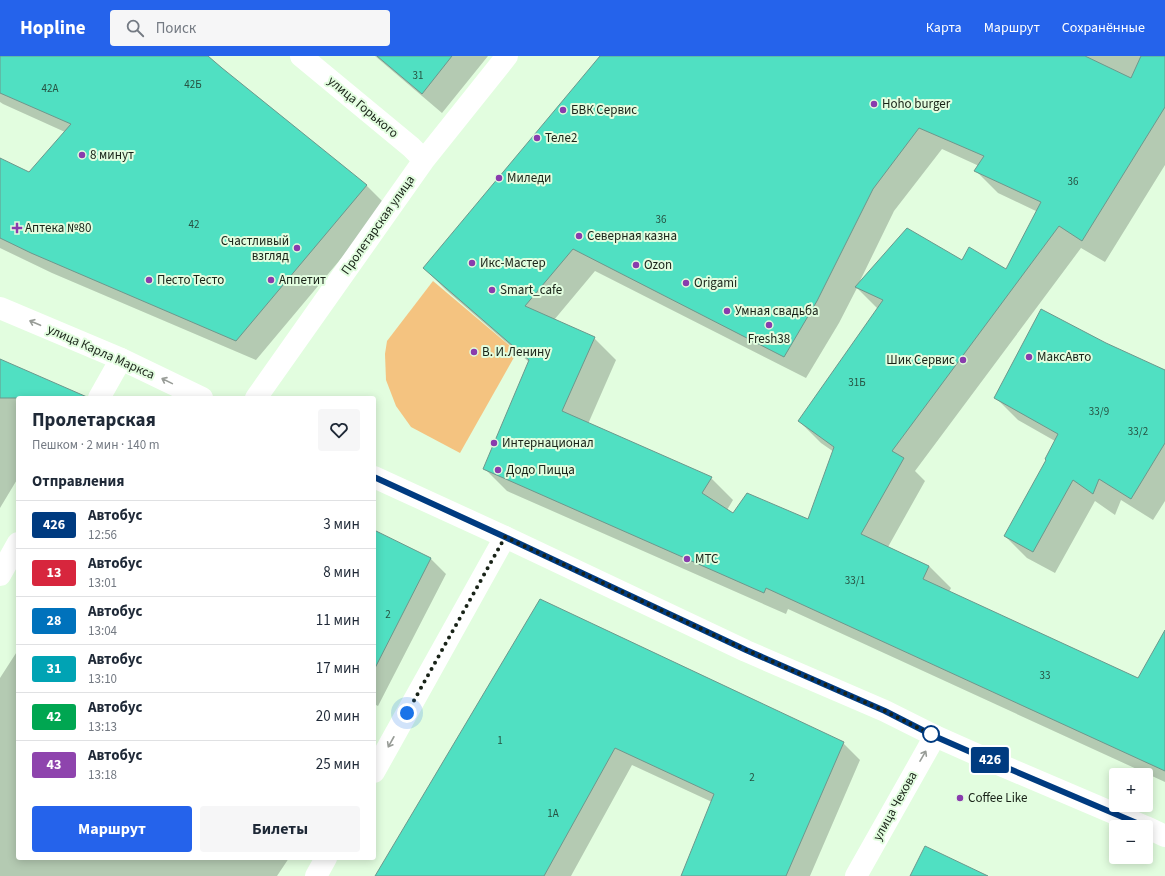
<!DOCTYPE html>
<html lang="ru">
<meta charset="utf-8">
<style>
:root{--surface:#fff;--page:#f6f6f7;--text:#1f2937;--muted:#747a83;--line:#e0e1e3;--accent:#2563eb}
body{margin:0;font-family:"Source Sans 3",sans-serif;background:var(--page);color:var(--text);height:100vh;display:flex;flex-direction:column;font-size:15px;white-space:nowrap}
*{box-sizing:border-box;margin:0}
p{font-size:13px;color:var(--muted)}
.icon{flex:none;width:22px;height:22px;fill:none;stroke:currentColor;stroke-width:2;stroke-linecap:round;stroke-linejoin:round}
.map{position:relative;flex:1;overflow:hidden}
.panel{position:absolute;left:16px;top:340px;width:360px;height:464px;display:flex;flex-direction:column;background:var(--surface);border-radius:4px;box-shadow:0 2px 10px #0003}
.panel>*{flex:none}
.badge{padding:0 8px;border-radius:3px;font-size:14px;line-height:26px}
.controls{position:absolute;left:1109px;top:712px;display:grid;gap:8px}
.controls a{display:grid;place-items:center;width:44px;height:44px;border-radius:4px;background:var(--surface);box-shadow:0 2px 10px #0003;font-size:20px}
.you{position:absolute;width:20px;height:20px;margin:-10px;border:3px solid #fff;border-radius:50%;background:#1a73e8;box-shadow:0 0 0 6px #1a73e833}
.map>.badge{position:absolute;translate:-50% -50%;box-shadow:0 0 0 2px #fff}
h2{padding:0 16px;font-size:15px;line-height:36px}
.round{display:grid;place-items:center;flex:none;width:42px;height:42px;border-radius:4px;background:var(--page)}
.summary{display:flex;align-items:center;justify-content:space-between;height:68px;padding:0 16px}
h1{font-size:19px;font-weight:700;line-height:30px}
.primary-button{display:flex;gap:8px;margin-top:auto;padding:8px 16px}
.primary-button a{flex:1;height:46px;border-radius:4px;background:var(--accent);color:#fff;font-size:16px;font-weight:700;line-height:46px;text-align:center}
.primary-button a+a{background:var(--page);color:var(--text)}
ul{padding:0;list-style:none}
li{display:flex;align-items:center;gap:12px;height:48px;padding:0 16px;border-top:1px solid var(--line)}
li div{flex:1}
li b{display:block;font-size:15px}
li em{font-style:normal}
li .badge{min-width:44px;font-weight:700;text-align:center}
header{display:flex;align-items:center;gap:24px;box-sizing:border-box;height:56px;padding:0 20px;background:var(--accent);color:#fff}
header strong{font-size:19px}
nav{display:flex;gap:22px;margin-inline-start:auto;font-size:14px}
.search{width:280px;height:36px;background:var(--page);display:flex;align-items:center;gap:10px;box-sizing:border-box;padding:0 14px;border-radius:4px;color:var(--muted);font-size:15px}
.map>svg:first-child{display:block}
.green{fill:#f4c380}
.shadow{fill:#0003;fill-rule:evenodd}
.building{fill:#50e0c2;stroke:#6d978c;fill-rule:evenodd}
.lines{fill:none;stroke-linecap:round;stroke-linejoin:round}
.minor{stroke:#fff;stroke-width:22}
.major{stroke:#fff;stroke-width:22}
.oneway{stroke:#989c97}
.line-casing{stroke:#fff;stroke-width:9}
.line{stroke:#003b80;stroke-width:6}
.walk{stroke:#192318;stroke-width:4;stroke-dasharray:0 7.2}
.poi-dot{fill:#893cad;stroke:#e2fddf;stroke-width:1.5}
.stop-dot{fill:#fff;stroke:#003b80;stroke-width:2}
.labels{text-anchor:middle;dominant-baseline:central;stroke-width:4;stroke-linejoin:round;paint-order:stroke}
.number-label{font-size:11px;fill:#275242}
.poi-label{font-size:13px;fill:#192318;stroke:#e2fddf;text-anchor:start}
.street-label{font-size:13px;fill:#192318;stroke:#e2fddf}
</style>
<header>
<strong>Hopline</strong>
<div class="search"><svg class="icon" aria-label="search" viewBox="0 0 24 24"><circle cx="10" cy="10" r="6"/><path d="M15 15l6 6"/></svg>Поиск</div>
<nav><a>Карта</a><a>Маршрут</a><a>Сохранённые</a></nav>
</header>
<div class="map">
<svg width="1165" height="820" viewBox="0 0 1165 820">
<rect width="100%" height="100%" fill="#e2fddf"/>
<!-- green -->
<path class="green" d="M 433,225 L 517,296 L 460,397 L 411,371 L 396,350 L 386,324 L 385,298 L 387,285 Z"/>
<!-- shadow -->
<path class="shadow" d="M 6,0 L 207,0 L 366,129 L 386,149 L 256,304 L 52,217 L 0,192 L 0,103 L 29,118 L 65,76 L 3,48 L 0,46 L 0,7 Z
M 375,0 L 488,0 L 442,57 Z
M 602,0 L 1165,0 L 1165,109 L 1105,206 L 1081,192 L 915,415 L 925,425 L 888,491 L 929,510 L 951,532 L 949,536 L 1139,623 L 1165,576 L 1165,726 L 788,553 L 786,558 L 507,435 L 485,413 L 529,306 L 446,234 L 424,212 ZM 942,93 L 979,110 L 976,115 L 998,137 L 1038,156 L 1006,214 L 962,206 L 859,227 L 894,155 ZM 595,215 L 806,322 L 839,267 L 857,232 L 878,253 L 799,365 L 821,387 L 834,396 L 808,464 L 733,458 L 727,454 L 733,444 L 711,422 L 588,368 L 616,304 L 594,282 L 554,264 Z
M 1105,288 L 1165,315 L 1165,445 L 1153,464 L 1121,444 L 1115,459 L 1095,445 L 1055,517 L 1027,502 L 1005,480 L 1047,404 L 1055,385 L 1018,364 L 996,342 Z
M 0,304 L 54,342 L 18,342 L 18,422 L 0,452 Z
M 374,475 L 431,503 L 446,518 L 378,650 L 374,648 Z
M 540,544 L 843,687 L 860,704 L 810,820 L 682,820 L 712,746 L 632,709 L 571,820 L 376,820 Z
M 18,594 L 18,802 L 289,802 L 277,820 L 0,820 L 0,622 Z"/>
<!-- building -->
<path class="building" d="M 0,0 L 208,0 L 222,12 L 367,129 L 236,285 L 31,197 L 0,182 L 0,102 L 29,116 L 71,68 L 0,37 Z
M 377,0 L 452,0 L 422,38 Z
M 600,0 L 1085,0 L 1131,22 L 1141,0 L 1165,0 L 1165,51 L 1082,185 L 1059,170 L 892,395 L 904,402 L 861,478 L 929,510 L 923,523 L 1138,622 L 1165,574 L 1165,715 L 766,532 L 764,537 L 483,413 L 529,304 L 423,212 ZM 919,72 L 984,100 L 974,115 L 1041,146 L 1006,213 L 969,191 L 962,204 L 907,172 L 855,231 L 883,244 L 798,365 L 834,391 L 808,463 L 747,437 L 733,457 L 702,437 L 712,421 L 562,355 L 595,281 L 525,250 L 573,193 L 784,301 L 817,245 L 873,133 Z
M 1041,253 L 1106,287 L 1165,314 L 1165,387 L 1131,443 L 1099,423 L 1093,438 L 1073,424 L 1033,496 L 1004,480 L 1046,404 L 1045,403 L 1058,378 L 994,342 Z
M 0,303 L 87,341 L 87,342 L 0,342 Z
M 374,474 L 431,502 L 374,614 Z
M 540,543 L 844,686 L 786,820 L 681,820 L 714,738 L 615,692 L 544,820 L 375,820 Z
M 925,790 L 988,820 L 910,820 Z"/>
<g class="lines">
<!-- minor -->
<path class="minor" d="M 301,0 L 411,91 L 424,104
M 99,342 L 121,303
M 256,342 L 424,104 L 507,0
M 0,519 L 18,487
M 374,716 L 505,481
M 316,820 L 326,802
M 856,820 L 935,680"/>
<!-- major -->
<path class="major" d="M 0,252 L 121,303 L 202,342
M 374,421 L 505,481 L 746,595 L 885,655 L 935,680 L 998,708 L 1146,771
M 1146,771 L 1165,780"/>
</g>
<!-- one-way arrows -->
<defs><path id="oneway-shaft" d="M-6 0H5M1.5-3L5.5 0L1.5 3" fill="none" stroke-width="1.6" stroke-linecap="round" stroke-linejoin="round"/></defs>
<g class="oneway">
<use href="#oneway-shaft" transform="translate(35 267) rotate(-157)"/>
<use href="#oneway-shaft" transform="translate(167 325) rotate(-154)"/>
<use href="#oneway-shaft" transform="translate(391 686) rotate(119)"/>
<use href="#oneway-shaft" transform="translate(923 700) rotate(-60)"/>
</g>
<g class="lines">
<!-- line casing -->
<g class="line-casing">
<path id="line" d="M 374,421 L 505,481 L 746,594 L 885,655 L 934,680 L 998,708 L 1146,771"/>
</g>
<!-- line -->
<use href="#line" class="line"/>
<!-- walk -->
<path class="walk" d="M 407,657 L 505,481 L 746,594 L 885,655 L 934,680 L 931,678"/>
</g>
<!-- markers -->
<g class="poi-dot">
<circle cx="874" cy="48" r="4"/>
<circle cx="563" cy="54" r="4"/>
<circle cx="537" cy="82" r="4"/>
<circle cx="82" cy="99" r="4"/>
<circle cx="499" cy="122" r="4"/>
<path d="M15 166h4v4h4v4h-4v4h-4v-4h-4v-4h4z"/>
<circle cx="579" cy="180" r="4"/>
<circle cx="297" cy="192" r="4"/>
<circle cx="472" cy="207" r="4"/>
<circle cx="636" cy="209" r="4"/>
<circle cx="149" cy="224" r="4"/>
<circle cx="271" cy="224" r="4"/>
<circle cx="686" cy="227" r="4"/>
<circle cx="492" cy="234" r="4"/>
<circle cx="727" cy="255" r="4"/>
<circle cx="769" cy="269" r="4"/>
<circle cx="474" cy="296" r="4"/>
<circle cx="1029" cy="301" r="4"/>
<circle cx="963" cy="304" r="4"/>
<circle cx="494" cy="387" r="4"/>
<circle cx="498" cy="414" r="4"/>
<circle cx="687" cy="503" r="4"/>
<circle cx="960" cy="742" r="4"/>
</g>
<circle class="stop-dot" cx="931" cy="678" r="8"/>
<g class="labels">
<!-- number labels -->
<g class="number-label">
<text x="418" y="19">31</text>
<text x="193" y="28">42Б</text>
<text x="50" y="32">42А</text>
<text x="1073" y="125">36</text>
<text x="661" y="163">36</text>
<text x="194" y="168">42</text>
<text x="857" y="326">31Б</text>
<text x="1099" y="355">33/9</text>
<text x="1138" y="375">33/2</text>
<text x="855" y="524">33/1</text>
<text x="388" y="558">2</text>
<text x="1045" y="619">33</text>
<text x="500" y="684">1</text>
<text x="752" y="721">2</text>
<text x="553" y="757">1А</text>
</g>
<!-- poi labels -->
<g class="poi-label">
<text x="882" y="48">Hoho burger</text>
<text x="571" y="54">БВК Сервис</text>
<text x="545" y="82">Теле2</text>
<text x="90" y="99">8 минут</text>
<text x="507" y="122">Миледи</text>
<text x="25" y="172">Аптека №80</text>
<text x="587" y="180">Северная казна</text>
<text x="289" y="185" text-anchor="end">Счастливый<tspan x="289" dy="15">взгляд</tspan></text>
<text x="480" y="207">Икс-Мастер</text>
<text x="644" y="209">Ozon</text>
<text x="157" y="224">Песто Тесто</text>
<text x="279" y="224">Аппетит</text>
<text x="694" y="227">Origami</text>
<text x="500" y="234">Smart_cafe</text>
<text x="735" y="255">Умная свадьба</text>
<text x="769" y="283" text-anchor="middle">Fresh38</text>
<text x="482" y="296">В. И.Ленину</text>
<text x="1037" y="301">МаксАвто</text>
<text x="955" y="304" text-anchor="end">Шик Сервис</text>
<text x="502" y="387">Интернационал</text>
<text x="506" y="414">Додо Пицца</text>
<text x="695" y="503">МТС</text>
<text x="968" y="742">Coffee Like</text>
</g>
<!-- street labels -->
<g class="street-label">
<text transform="translate(363 51) rotate(40)">улица Горького</text>
<text transform="translate(378 169) rotate(-55)">Пролетарская улица</text>
<text transform="translate(101 296) rotate(24)">улица Карла Маркса</text>
<text transform="translate(895 750) rotate(-61)">улица Чехова</text>
</g>
</g>
</svg>
<div class="controls">
<a>+</a>
<a>−</a>
</div>
<div class="you" style="left:407px;top:657px"></div>
<b class="badge" style="left:990px;top:704px;background:#003b80;color:#fff">426</b>
<section class="panel">
<div class="summary"><div><h1>Пролетарская</h1><p>Пешком · 2 мин · 140 m</p></div><a class="round"><svg class="icon" aria-label="heart" viewBox="0 0 24 24"><path d="M12 20l-8-8c-3-5 5-10 8-4 3-6 11-1 8 4z"/></svg></a></div>
<h2>Отправления</h2>
<ul>
<li><span class="badge" style="background:#003b80;color:#fff">426</span><div><b>Автобус</b><p>12:56</p></div><em>3 мин</em></li>
<li><span class="badge" style="background:#d7263d;color:#fff">13</span><div><b>Автобус</b><p>13:01</p></div><em>8 мин</em></li>
<li><span class="badge" style="background:#0072bc;color:#fff">28</span><div><b>Автобус</b><p>13:04</p></div><em>11 мин</em></li>
<li><span class="badge" style="background:#00a3b4;color:#fff">31</span><div><b>Автобус</b><p>13:10</p></div><em>17 мин</em></li>
<li><span class="badge" style="background:#00a651;color:#fff">42</span><div><b>Автобус</b><p>13:13</p></div><em>20 мин</em></li>
<li><span class="badge" style="background:#8e44ad;color:#fff">43</span><div><b>Автобус</b><p>13:18</p></div><em>25 мин</em></li>
</ul>
<div class="primary-button"><a>Маршрут</a><a>Билеты</a></div>
</section>
</div>
